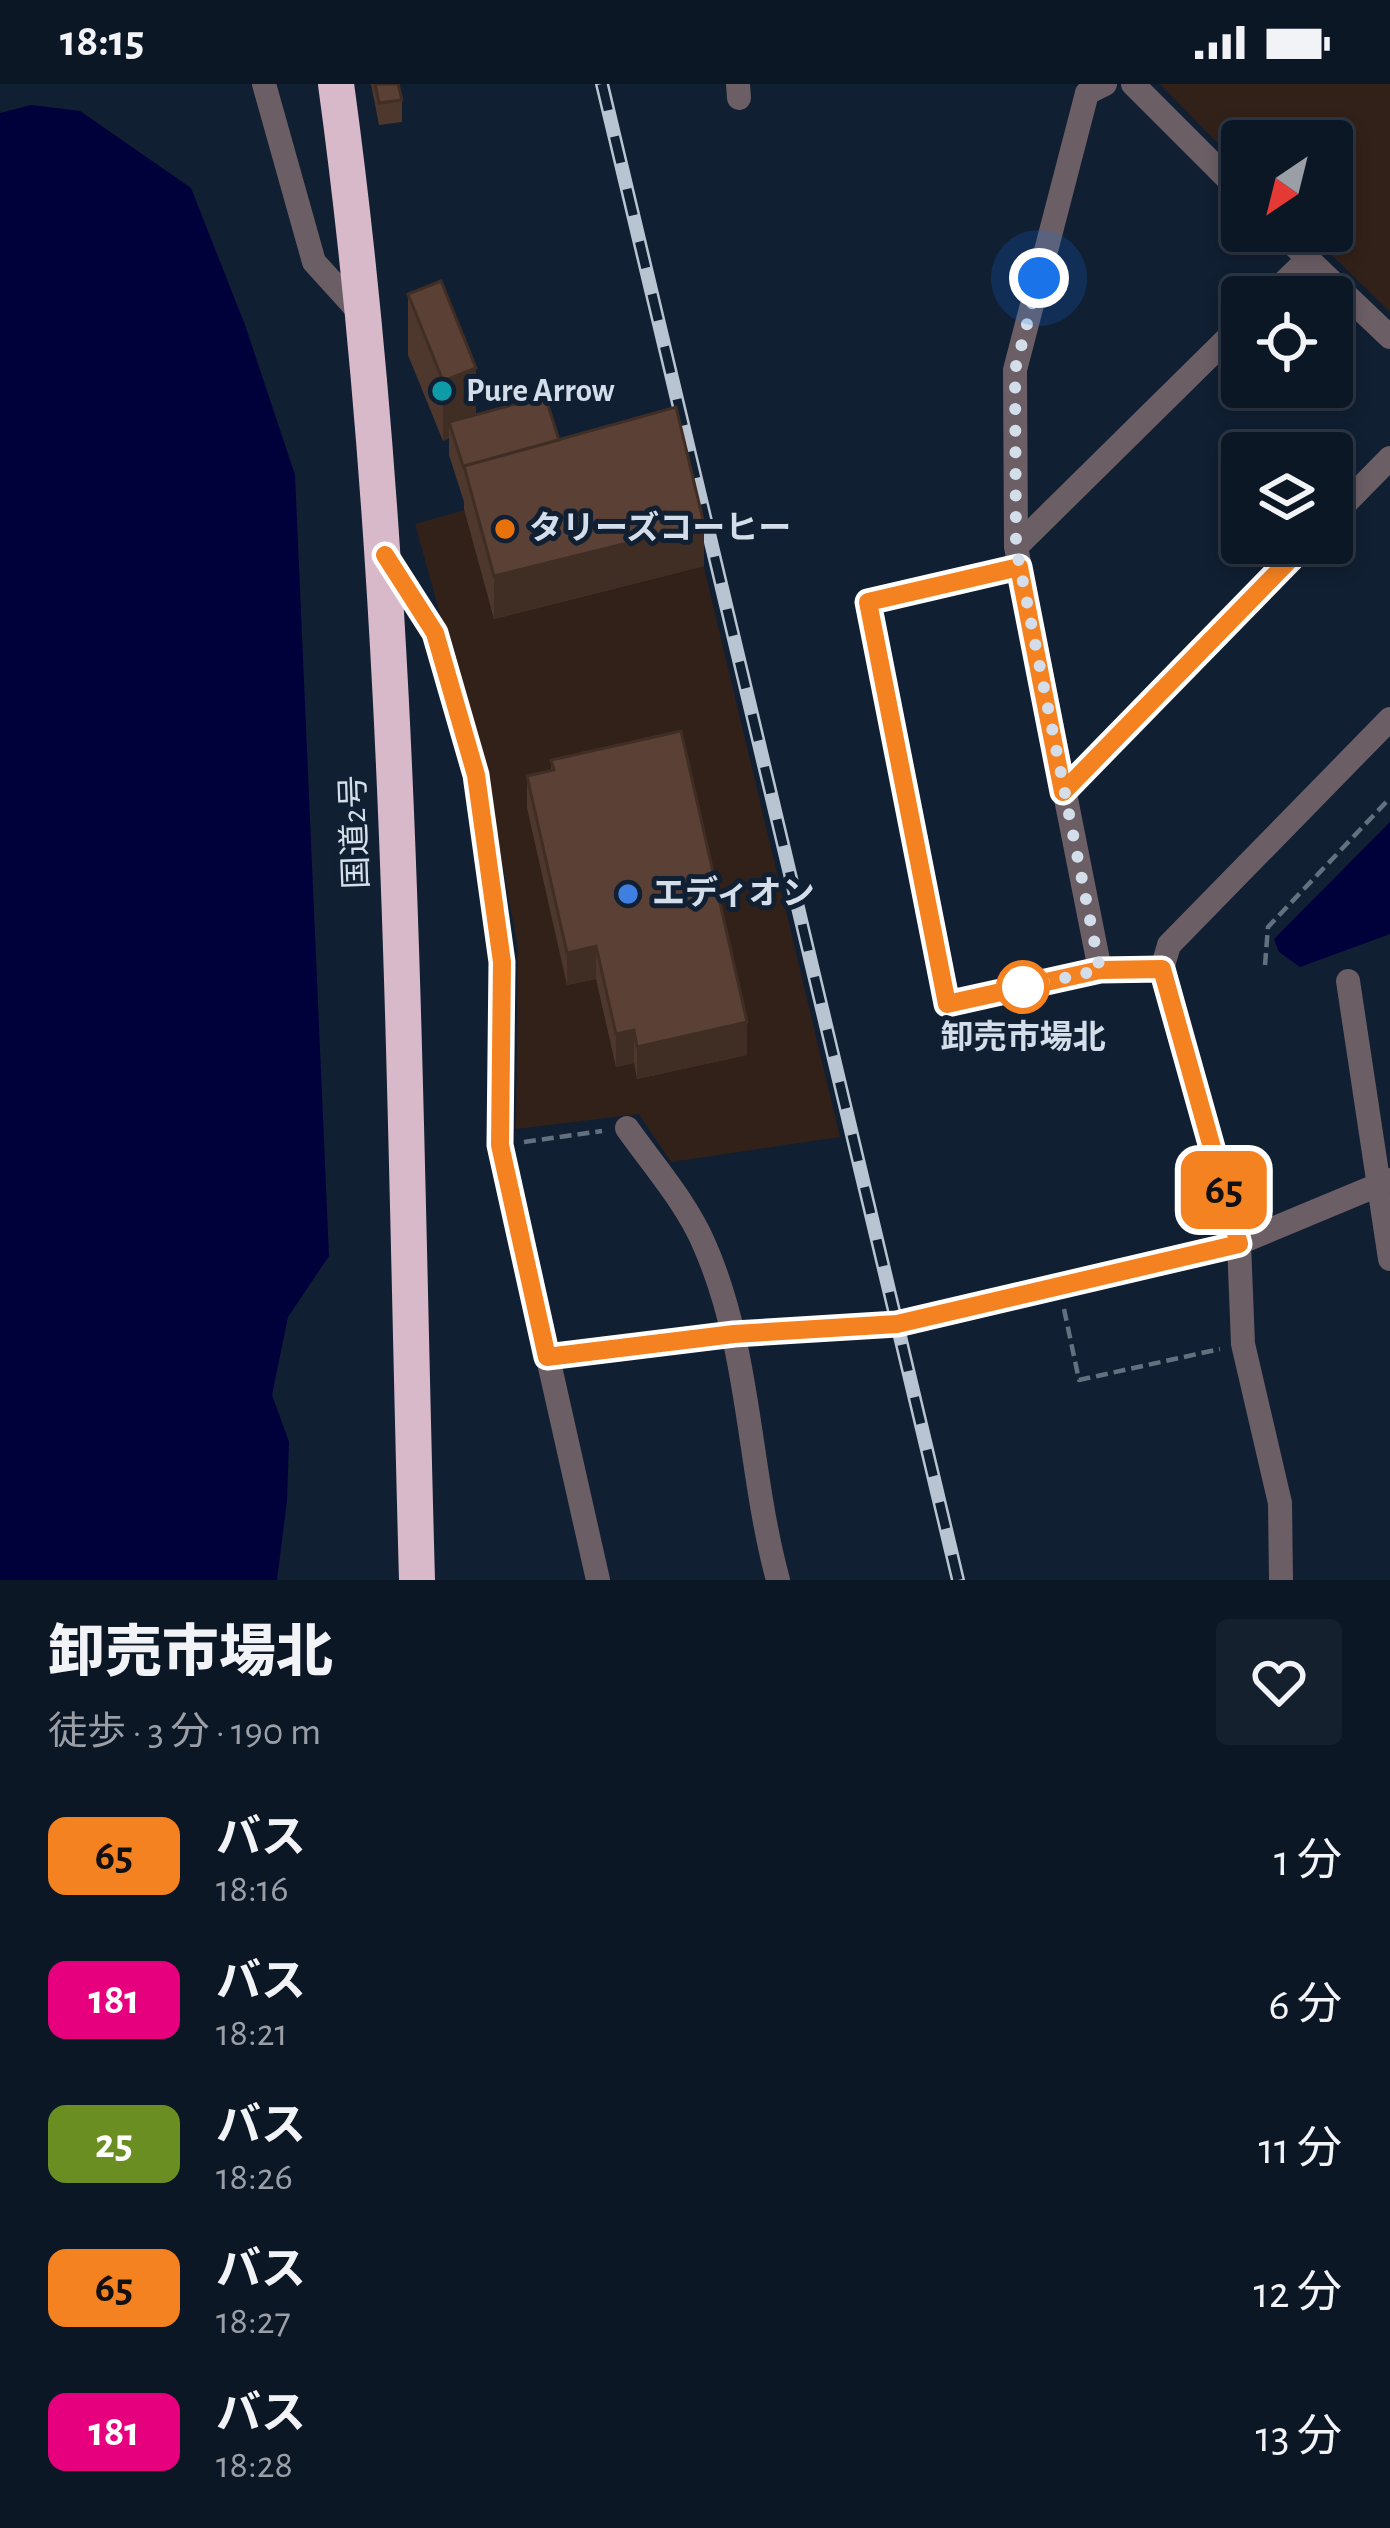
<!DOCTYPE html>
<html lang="ja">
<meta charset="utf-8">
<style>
:root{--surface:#0c1726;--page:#15202e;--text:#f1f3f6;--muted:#9a9fa7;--line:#2c3643}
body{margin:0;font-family:"Alegreya Sans","Noto Sans JP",sans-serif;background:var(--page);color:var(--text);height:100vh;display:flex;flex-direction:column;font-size:45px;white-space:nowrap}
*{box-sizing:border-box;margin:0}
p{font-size:39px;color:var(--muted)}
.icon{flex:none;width:66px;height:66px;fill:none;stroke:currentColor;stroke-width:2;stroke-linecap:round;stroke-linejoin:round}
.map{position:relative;height:1496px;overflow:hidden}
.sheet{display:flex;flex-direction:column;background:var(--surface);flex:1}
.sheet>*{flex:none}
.badge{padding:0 24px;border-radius:18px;font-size:42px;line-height:78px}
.needle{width:78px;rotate:215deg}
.tools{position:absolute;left:1221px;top:36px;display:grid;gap:24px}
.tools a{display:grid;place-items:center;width:132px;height:132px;border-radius:12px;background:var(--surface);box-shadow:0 6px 18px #0003,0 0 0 3px var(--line);font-size:60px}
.you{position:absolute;width:60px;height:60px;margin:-30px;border:9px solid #fff;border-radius:50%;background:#1a73e8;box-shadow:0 0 0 18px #1a73e833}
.map>.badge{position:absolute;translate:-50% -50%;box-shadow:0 0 0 6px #fff}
.round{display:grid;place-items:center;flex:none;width:126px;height:126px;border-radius:12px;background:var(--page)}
.head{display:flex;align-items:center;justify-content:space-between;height:204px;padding:0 48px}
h1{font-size:57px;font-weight:800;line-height:90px}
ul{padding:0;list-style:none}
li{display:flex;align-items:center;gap:36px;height:144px;padding:0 48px}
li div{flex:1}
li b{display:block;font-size:45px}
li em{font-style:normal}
li .badge{min-width:132px;font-weight:700;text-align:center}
.status{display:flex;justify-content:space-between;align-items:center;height:84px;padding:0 60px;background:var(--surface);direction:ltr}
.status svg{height:33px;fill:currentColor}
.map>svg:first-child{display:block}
.commercial{fill:#322119}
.water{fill:#00003b}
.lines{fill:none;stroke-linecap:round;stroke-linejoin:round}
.path{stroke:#637080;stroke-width:4.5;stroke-dasharray:12 6;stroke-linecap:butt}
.street{stroke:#6b5e65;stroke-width:24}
.highway{stroke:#d7b9c9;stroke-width:36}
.rail-casing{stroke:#b8c4d1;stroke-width:14}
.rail{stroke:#101f32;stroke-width:9;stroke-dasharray:27;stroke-linecap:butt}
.wall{fill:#4e382e}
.shaded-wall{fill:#402e25}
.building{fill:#5b4135;stroke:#402e25;stroke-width:3}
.line-casing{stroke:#fff;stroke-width:27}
.line{stroke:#f58220;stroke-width:18}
.walk{stroke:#d3deea;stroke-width:12;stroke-dasharray:0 21.6}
.culture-dot{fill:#0f9aa8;stroke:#101f32;stroke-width:4.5}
.food-dot{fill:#e8710a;stroke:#101f32;stroke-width:4.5}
.shop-dot{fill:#3f7fe0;stroke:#101f32;stroke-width:4.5}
.stop-dot{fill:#fff;stroke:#f58220;stroke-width:6}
.labels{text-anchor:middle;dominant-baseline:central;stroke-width:10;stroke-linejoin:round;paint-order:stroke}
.poi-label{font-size:33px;font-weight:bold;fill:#d3deea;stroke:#101f32;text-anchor:start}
.street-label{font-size:33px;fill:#d3deea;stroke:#101f32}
.stop-label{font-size:33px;font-weight:bold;fill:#d3deea;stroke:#101f32}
</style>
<div class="status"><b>18:15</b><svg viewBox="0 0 49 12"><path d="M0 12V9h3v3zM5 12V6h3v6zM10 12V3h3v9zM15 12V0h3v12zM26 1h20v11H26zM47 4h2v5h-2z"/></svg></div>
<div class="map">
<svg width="1390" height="1496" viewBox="0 0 1390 1496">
<rect width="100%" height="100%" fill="#101f32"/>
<!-- commercial -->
<path class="commercial" d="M 1160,0 L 1390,0 L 1390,228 L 1307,147 L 1332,147 L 1332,57 L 1242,57 L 1242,84 Z
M 676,366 L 840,1053 L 671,1078 L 639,1030 L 516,1045 L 518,864 L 488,703 L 415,440 Z"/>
<!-- water -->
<path class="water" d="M 31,21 L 80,27 L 191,104 L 245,241 L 295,391 L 329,1172 L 288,1233 L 272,1311 L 289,1358 L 287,1417 L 277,1496 L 0,1496 L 0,29 Z
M 1390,738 L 1390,850 L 1300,883 L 1279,868 L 1274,855 Z"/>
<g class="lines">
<!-- path -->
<path class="path" d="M 1265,881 L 1268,843 L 1390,714
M 524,1058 L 602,1047
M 1064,1225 L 1079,1296 L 1220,1265"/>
<!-- street -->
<path class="street" d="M 264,0 L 314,178 L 363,232
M 738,0 L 739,14
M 1133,0 L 1242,109
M 1308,175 L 1390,253
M 1269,213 L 1308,175 L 1280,147
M 1332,433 L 1390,374
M 1016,463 L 1015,286 L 1087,9 L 1105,0
M 384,471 L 435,549 L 476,691 L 503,878 L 500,1061 L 598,1496
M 1019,483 L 869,518 L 948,919 L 1100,886 L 1016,463 L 1242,240
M 1063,708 L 1307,459
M 1100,886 L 1162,885
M 1348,897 L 1390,1175
M 627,1044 C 653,1081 686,1118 704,1160 C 751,1266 748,1386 778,1496
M 547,1273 L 734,1250 L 897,1240 L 1239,1159 L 1390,1096
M 1281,1496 L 1280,1419 L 1243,1260 L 1239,1159 L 1162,885 L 1169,861 L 1390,635"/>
<!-- highway -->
<path class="highway" d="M 336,0 C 404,495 403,997 417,1496"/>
<!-- rail casing -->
<g class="rail-casing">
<path id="rail" d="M 602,0 L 958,1496"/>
</g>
<!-- rail -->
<use href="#rail" class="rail"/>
</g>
<!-- wall -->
<path class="wall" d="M 371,0 L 398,0 L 402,16 L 402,38 L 379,41 Z
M 408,210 L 476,331 L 559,356 L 704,482 L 494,535 L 464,425 L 464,418 L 449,371 L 449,354 L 443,357 L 408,271 Z
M 551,676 L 747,971 L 637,995 L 634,979 L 616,983 L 596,895 L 567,901 L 527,724 L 527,692 L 551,686 Z"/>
<!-- shaded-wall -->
<path class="shaded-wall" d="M 476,284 L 476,344 L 449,338 L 449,354 L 443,357 L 443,297 Z
M 704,440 L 704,482 L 494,535 L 494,492 Z
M 596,862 L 596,895 L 567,901 L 567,869 Z
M 747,938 L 747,971 L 637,995 L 637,963 Z
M 634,946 L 634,979 L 616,983 L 616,950 Z"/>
<!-- building -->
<path class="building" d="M 375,0 L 398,0 L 402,16 L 379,19 Z
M 441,197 L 476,284 L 443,297 L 408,210 Z
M 545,312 L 559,356 L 464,382 L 464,385 L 449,338 Z
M 676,323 L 704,440 L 494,492 L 464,382 Z
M 681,647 L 747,938 L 637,963 L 634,946 L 616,950 L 596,862 L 567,869 L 527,692 L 554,686 L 551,676 Z"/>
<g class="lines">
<!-- line casing -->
<g class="line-casing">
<path id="line" d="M 385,471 L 435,549 L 476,691 L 502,878 L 500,1061 L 547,1273 L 734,1250 L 897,1240 L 1239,1160 L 1162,885 L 1100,886 L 947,920 L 868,518 L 1019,483 L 1063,708 L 1306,459"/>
</g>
<!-- line -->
<use href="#line" class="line"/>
<!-- walk -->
<path class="walk" d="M 1023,903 L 1100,886 L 1016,463 L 1015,286 L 1039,194"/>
</g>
<!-- markers -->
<circle class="culture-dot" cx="442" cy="307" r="12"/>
<circle class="food-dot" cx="505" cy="445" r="12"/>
<circle class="shop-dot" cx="628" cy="810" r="12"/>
<circle class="stop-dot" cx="1023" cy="903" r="24"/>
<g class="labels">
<!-- poi labels -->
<g class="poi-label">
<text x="466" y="307">Pure Arrow</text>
<text x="529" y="445">タリーズコーヒー</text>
<text x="652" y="810">エディオン</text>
</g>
<!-- street labels -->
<g class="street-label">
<text transform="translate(356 748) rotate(-92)">国道2号</text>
</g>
<!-- stop labels -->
<g class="stop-label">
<text x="1023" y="954">卸売市場北</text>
</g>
</g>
</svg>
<div class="tools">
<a><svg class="needle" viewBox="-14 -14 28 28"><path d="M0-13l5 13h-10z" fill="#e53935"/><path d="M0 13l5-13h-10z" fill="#9a9fa7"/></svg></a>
<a><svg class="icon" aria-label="locate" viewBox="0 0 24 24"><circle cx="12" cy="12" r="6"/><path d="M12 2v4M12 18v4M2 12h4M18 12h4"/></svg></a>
<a><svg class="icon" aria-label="layers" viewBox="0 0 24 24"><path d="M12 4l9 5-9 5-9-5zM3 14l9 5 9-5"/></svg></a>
</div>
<div class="you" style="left:1039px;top:194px"></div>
<b class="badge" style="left:1224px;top:1106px;background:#f58220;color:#111">65</b>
</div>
<section class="sheet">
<div class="head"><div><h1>卸売市場北</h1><p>徒歩 · 3 分 · 190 m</p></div><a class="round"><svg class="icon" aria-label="heart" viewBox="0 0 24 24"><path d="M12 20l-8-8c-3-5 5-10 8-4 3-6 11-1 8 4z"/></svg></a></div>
<ul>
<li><span class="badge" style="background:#f58220;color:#111">65</span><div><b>バス</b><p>18:16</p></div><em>1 分</em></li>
<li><span class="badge" style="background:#e6007e;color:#fff">181</span><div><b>バス</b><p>18:21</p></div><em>6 分</em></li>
<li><span class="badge" style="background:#6b8e23;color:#fff">25</span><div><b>バス</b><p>18:26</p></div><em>11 分</em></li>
<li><span class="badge" style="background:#f58220;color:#111">65</span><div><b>バス</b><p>18:27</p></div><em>12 分</em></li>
<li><span class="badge" style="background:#e6007e;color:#fff">181</span><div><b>バス</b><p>18:28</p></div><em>13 分</em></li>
</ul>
</section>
